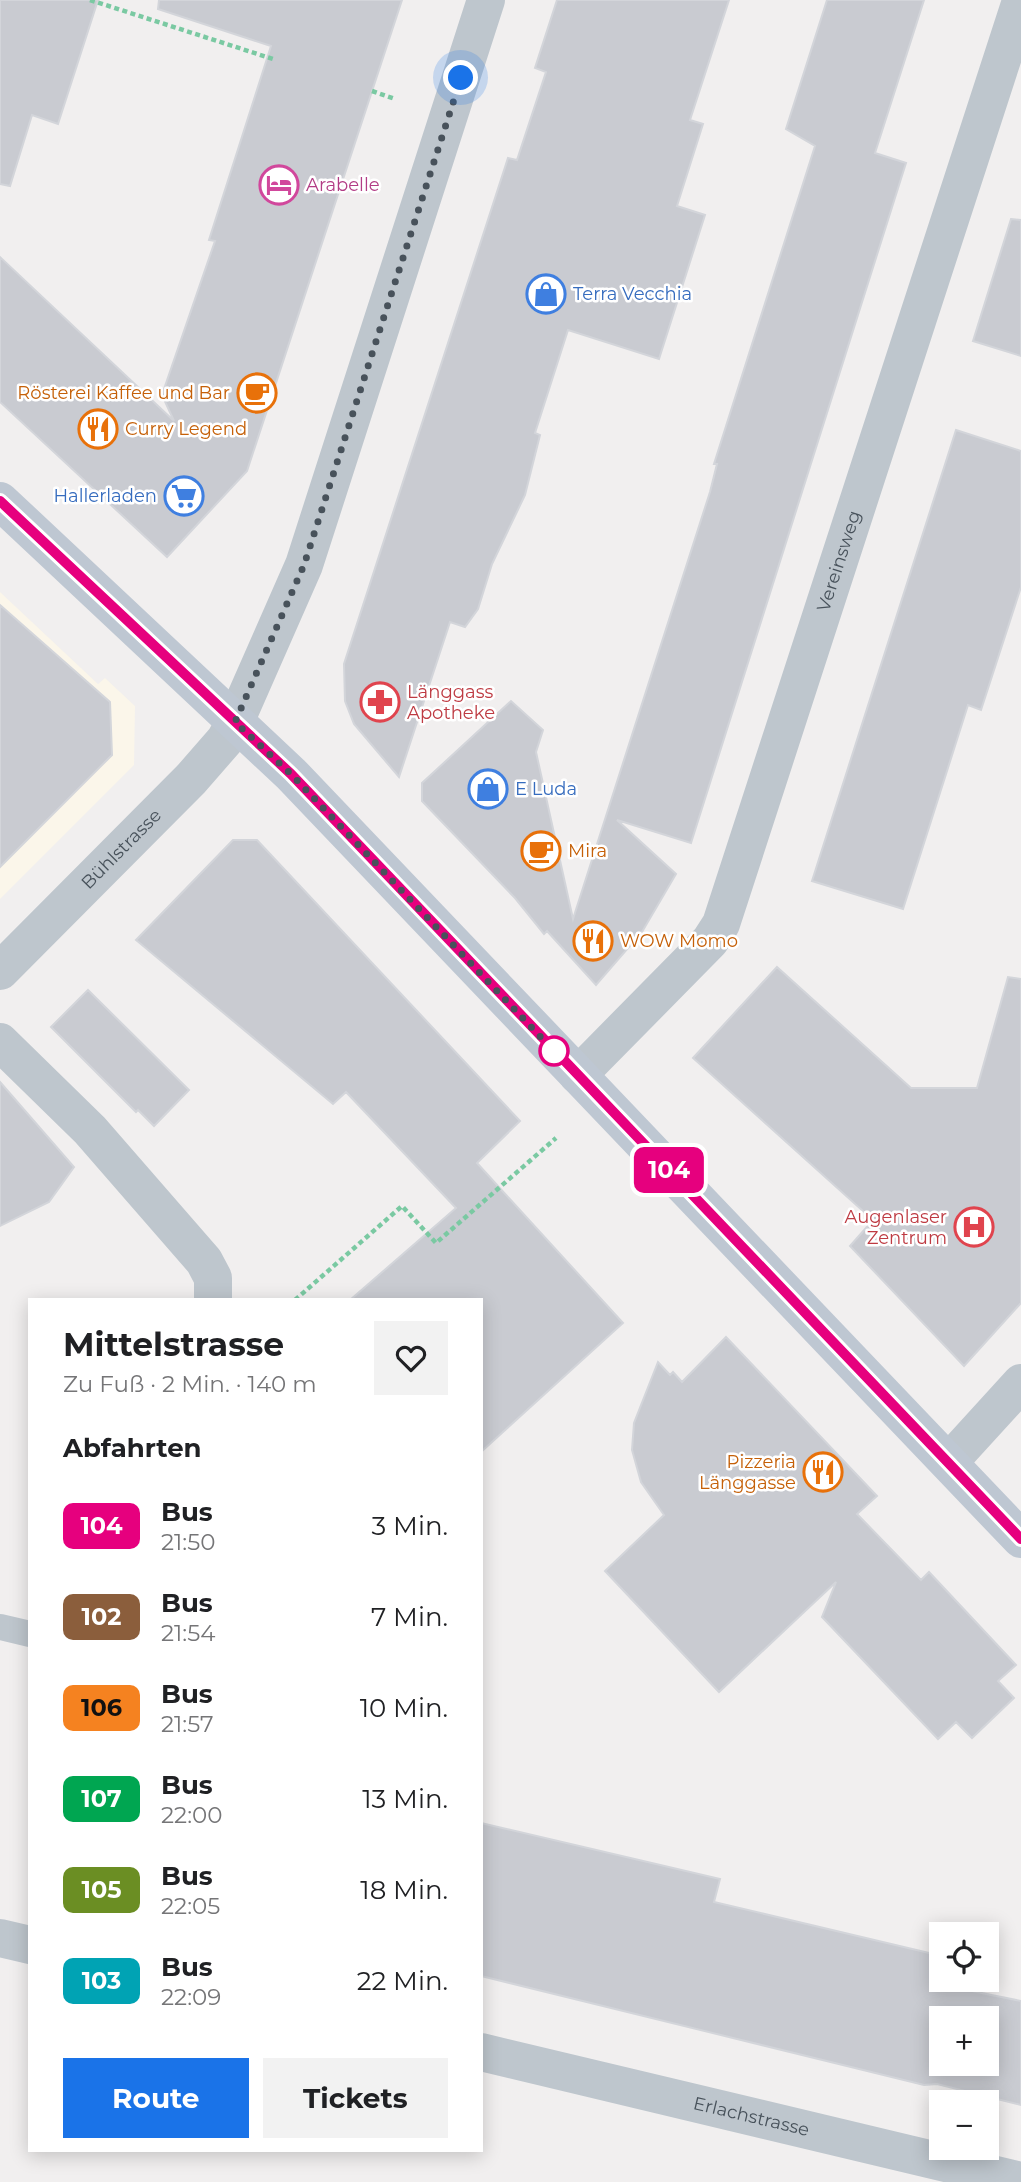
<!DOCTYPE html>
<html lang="de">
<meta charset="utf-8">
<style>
:root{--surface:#fff;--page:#f2f2f2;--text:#202124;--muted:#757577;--accent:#1a73e8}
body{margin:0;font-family:Montserrat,sans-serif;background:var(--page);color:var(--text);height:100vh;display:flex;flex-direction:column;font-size:26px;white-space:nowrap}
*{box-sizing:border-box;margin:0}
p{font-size:23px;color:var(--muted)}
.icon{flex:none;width:38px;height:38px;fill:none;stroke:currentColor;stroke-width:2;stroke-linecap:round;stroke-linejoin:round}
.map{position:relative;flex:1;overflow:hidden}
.sheet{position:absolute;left:28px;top:1298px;width:455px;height:854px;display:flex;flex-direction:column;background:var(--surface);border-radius:0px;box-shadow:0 4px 18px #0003}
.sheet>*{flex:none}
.badge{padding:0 14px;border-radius:10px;font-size:24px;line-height:46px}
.tools{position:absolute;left:929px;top:1922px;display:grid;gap:14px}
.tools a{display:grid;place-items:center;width:70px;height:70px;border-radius:0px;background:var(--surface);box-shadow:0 4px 18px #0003;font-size:35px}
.you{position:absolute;width:35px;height:35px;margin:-18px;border:5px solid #fff;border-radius:50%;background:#1a73e8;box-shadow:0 0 0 10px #1a73e833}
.map>.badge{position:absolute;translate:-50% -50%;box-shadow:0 0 0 4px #fff}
h2{padding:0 35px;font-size:26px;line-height:63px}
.round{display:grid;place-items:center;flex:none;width:74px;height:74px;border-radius:0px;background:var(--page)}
.head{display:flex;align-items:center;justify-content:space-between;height:119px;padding:0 35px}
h1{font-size:33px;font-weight:700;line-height:52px}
.button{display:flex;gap:14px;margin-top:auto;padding:14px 35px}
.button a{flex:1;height:80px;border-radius:0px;background:var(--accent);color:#fff;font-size:28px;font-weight:700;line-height:80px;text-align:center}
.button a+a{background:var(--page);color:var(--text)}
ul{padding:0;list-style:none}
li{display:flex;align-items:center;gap:21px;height:91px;padding:0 35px}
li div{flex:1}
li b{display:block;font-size:26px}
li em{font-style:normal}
li .badge{min-width:77px;font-weight:700;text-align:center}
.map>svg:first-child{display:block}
.commercial{fill:#fbf6ea}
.building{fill:#c9cbd1;stroke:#d3d5da;stroke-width:2;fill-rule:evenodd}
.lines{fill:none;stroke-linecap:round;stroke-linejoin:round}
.path{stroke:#7ac9a2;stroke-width:4.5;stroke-dasharray:5 3.5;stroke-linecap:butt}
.service{stroke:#bec6cd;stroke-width:26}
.minor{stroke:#bec6cd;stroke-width:38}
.secondary{stroke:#bec7d2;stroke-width:38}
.line-casing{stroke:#fff;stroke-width:16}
.line{stroke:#e6007e;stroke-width:10}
.walk{stroke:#48525b;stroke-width:7;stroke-dasharray:0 12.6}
.stop-dot{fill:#fff;stroke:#e6007e;stroke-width:3.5}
.labels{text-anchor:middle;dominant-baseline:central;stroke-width:5;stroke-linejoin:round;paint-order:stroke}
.hotel-label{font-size:18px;fill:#b23c85;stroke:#fff;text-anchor:start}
.shop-label{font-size:18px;fill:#366cbe;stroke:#fff;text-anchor:start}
.food-label{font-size:18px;fill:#c56008;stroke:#fff;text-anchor:start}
.street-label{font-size:18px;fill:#48525b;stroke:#fff}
.health-label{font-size:18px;fill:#be3a42;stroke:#fff;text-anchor:start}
</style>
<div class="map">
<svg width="1021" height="2182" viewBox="0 0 1021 2182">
<rect width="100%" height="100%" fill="#f1efef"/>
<!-- commercial -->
<path class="commercial" d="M 0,592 L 98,684 L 105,678 L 135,706 L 134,765 L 0,899 Z"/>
<!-- building -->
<path class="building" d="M 0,0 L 98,0 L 58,124 L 32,115 L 10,186 L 0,184 Z
M 159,0 L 402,0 L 247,471 L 167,557 L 0,402 L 0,257 L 174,421 L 162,395 L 215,241 L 209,240 L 271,46 L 158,9 Z
M 557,0 L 729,0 L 690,120 L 703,124 L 677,206 L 705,215 L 659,359 L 568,330 L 535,433 L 540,435 L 525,495 L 492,564 L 478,609 L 465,627 L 450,622 L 399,777 L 354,724 L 345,701 L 344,664 L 508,158 L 517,160 L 546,72 L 535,68 Z
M 827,0 L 924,0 L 875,153 L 906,163 L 691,843 L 617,820 L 676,874 L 642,932 L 596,985 L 547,931 L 544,934 L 515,898 L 422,801 L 422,783 L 511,701 L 543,730 L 536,752 L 573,919 L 710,492 L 717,464 L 714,464 L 815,146 L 786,129 Z
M 1011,219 L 1021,220 L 1021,356 L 973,341 Z
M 956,430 L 1021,451 L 1021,587 L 981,710 L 968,705 L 903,909 L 812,881 Z
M 0,605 L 110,702 L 112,755 L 0,867 Z
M 233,840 L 257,840 L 520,1121 L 477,1163 L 623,1323 L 481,1452 L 481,1300 L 350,1300 L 456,1208 L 346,1092 L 333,1104 L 136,940 Z
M 777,967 L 911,1088 L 977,1088 L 1008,977 L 1021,979 L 1021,1303 L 964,1366 L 850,1246 L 873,1220 L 693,1058 Z
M 88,990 L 189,1090 L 154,1126 L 138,1110 L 136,1112 L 51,1027 Z
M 0,1082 L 74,1167 L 49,1202 L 0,1226 Z
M 726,1337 L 877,1496 L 857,1514 L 921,1580 L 929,1572 L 1016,1665 L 998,1681 L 1014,1698 L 972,1738 L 956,1722 L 938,1739 L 822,1617 L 836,1582 L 719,1692 L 605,1571 L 664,1515 L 641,1482 L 632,1450 L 634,1423 L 658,1362 L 670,1375 L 673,1372 L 682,1382 Z
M 481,1823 L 720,1879 L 714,1902 L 942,1956 L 942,1979 L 970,1979 L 967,1990 L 1021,2001 L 1021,2105 L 937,2084 L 924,2085 L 481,1976 ZM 942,2018 L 987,2018 L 987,2063 L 942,2063 Z"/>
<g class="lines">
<!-- path -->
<path class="path" d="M 90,0 L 273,59
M 372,91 L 395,99
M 295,1300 L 402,1206 L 436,1243 L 556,1138"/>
<!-- service -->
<path class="service" d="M 0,1627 L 30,1634"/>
<!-- minor -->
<g class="minor">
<path id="s1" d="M 0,971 L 191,779 L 225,740 L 235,722 L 304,565 L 486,0"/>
<path d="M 0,1042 L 90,1130 L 204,1261 L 213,1278 L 213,1300"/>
<path id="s2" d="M 578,1075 L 710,941 L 721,924 L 1021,1"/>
<path d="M 949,1462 L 1021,1383"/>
<path d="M 0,1938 L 30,1945"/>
<path id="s3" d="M 481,2052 L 1021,2181"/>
</g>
<!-- secondary -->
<path class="secondary" d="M 0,501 L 291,774 L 1021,1539"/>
</g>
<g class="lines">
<!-- line casing -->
<g class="line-casing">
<path id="line" d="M 0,501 L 291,774 L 1021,1539"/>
</g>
<!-- line -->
<use href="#line" class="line"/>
<!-- walk -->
<path class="walk" d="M 461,78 L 304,565 L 235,722 L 291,774 L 554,1051"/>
</g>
<!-- icons -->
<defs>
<g id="hotel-ring" transform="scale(2.0125)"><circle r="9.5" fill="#fff" stroke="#d1479c" stroke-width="1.5"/><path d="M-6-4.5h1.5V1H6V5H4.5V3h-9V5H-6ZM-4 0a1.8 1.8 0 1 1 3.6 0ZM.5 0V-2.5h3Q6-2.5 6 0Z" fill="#d1479c"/></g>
<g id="shop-ring" transform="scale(2.0125)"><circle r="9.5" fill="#fff" stroke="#3f7fe0" stroke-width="1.5"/><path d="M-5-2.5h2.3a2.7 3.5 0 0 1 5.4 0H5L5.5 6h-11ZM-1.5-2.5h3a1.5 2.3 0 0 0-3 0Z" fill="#3f7fe0"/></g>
<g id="cafe-ring" transform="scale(2.0125)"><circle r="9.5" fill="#fff" stroke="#e8710a" stroke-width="1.5"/><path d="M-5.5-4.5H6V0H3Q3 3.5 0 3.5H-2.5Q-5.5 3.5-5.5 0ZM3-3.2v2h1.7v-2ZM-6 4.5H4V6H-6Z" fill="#e8710a"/></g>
<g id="restaurant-ring" transform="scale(2.0125)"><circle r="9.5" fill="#fff" stroke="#e8710a" stroke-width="1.5"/><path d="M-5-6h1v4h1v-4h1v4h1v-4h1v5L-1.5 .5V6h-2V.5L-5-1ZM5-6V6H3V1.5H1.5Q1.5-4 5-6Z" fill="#e8710a"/></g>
<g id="supermarket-ring" transform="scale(2.0125)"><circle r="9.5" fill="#fff" stroke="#3f7fe0" stroke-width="1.5"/><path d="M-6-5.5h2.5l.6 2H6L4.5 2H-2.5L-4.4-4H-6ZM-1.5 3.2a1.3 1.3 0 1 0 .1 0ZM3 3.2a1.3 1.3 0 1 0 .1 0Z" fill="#3f7fe0"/></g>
<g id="pharmacy-ring" transform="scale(2.0125)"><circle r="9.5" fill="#fff" stroke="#e0444e" stroke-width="1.5"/><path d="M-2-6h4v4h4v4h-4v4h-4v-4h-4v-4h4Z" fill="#e0444e"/></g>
<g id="hospital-ring" transform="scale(2.0125)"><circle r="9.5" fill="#fff" stroke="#e0444e" stroke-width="1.5"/><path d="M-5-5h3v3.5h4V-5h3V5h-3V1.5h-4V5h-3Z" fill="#e0444e"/></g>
</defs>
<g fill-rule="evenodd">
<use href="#hotel-ring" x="279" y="185"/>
<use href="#shop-ring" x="546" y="294"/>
<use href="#cafe-ring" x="257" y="393"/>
<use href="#restaurant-ring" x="98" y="429"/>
<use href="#supermarket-ring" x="184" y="496"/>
<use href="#pharmacy-ring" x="380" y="702"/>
<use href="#shop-ring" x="488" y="789"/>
<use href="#cafe-ring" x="541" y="851"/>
<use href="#restaurant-ring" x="593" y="941"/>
<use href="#hospital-ring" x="974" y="1227"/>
<use href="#restaurant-ring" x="823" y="1472"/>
</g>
<!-- markers -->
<circle class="stop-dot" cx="554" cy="1051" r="14"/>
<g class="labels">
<!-- hotel labels -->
<g class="hotel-label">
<text x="306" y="185">Arabelle</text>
</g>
<!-- shop labels -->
<g class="shop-label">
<text x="573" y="294">Terra Vecchia</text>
<text x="157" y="496" text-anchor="end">Hallerladen</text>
<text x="515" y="789">E Luda</text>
</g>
<!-- food labels -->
<g class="food-label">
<text x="230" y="393" text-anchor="end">Rösterei Kaffee und Bar</text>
<text x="125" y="429">Curry Legend</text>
<text x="568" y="851">Mira</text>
<text x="620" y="941">WOW Momo</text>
<text x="796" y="1462" text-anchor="end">Pizzeria<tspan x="796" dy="21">Länggasse</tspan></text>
</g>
<!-- street labels -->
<g class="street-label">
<text stroke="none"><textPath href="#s2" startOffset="590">Vereinsweg</textPath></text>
<text stroke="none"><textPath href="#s1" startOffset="172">Bühlstrasse</textPath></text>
<text stroke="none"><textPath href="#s3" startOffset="278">Erlachstrasse</textPath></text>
</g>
<!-- health labels -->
<g class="health-label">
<text x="407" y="692">Länggass<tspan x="407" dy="21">Apotheke</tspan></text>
<text x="947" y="1217" text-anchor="end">Augenlaser<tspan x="947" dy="21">Zentrum</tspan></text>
</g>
</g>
</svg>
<div class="tools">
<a><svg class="icon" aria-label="locate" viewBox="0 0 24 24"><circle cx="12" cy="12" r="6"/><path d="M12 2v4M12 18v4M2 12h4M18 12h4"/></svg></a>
<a>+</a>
<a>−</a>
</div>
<div class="you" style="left:461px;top:78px"></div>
<b class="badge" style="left:669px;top:1170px;background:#e6007e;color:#fff">104</b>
<section class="sheet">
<div class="head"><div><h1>Mittelstrasse</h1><p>Zu Fuß · 2 Min. · 140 m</p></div><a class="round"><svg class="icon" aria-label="heart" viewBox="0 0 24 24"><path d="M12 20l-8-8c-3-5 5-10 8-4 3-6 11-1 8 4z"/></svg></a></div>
<h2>Abfahrten</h2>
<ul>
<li><span class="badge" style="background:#e6007e;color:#fff">104</span><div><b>Bus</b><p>21:50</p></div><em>3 Min.</em></li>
<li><span class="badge" style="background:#8b5e3c;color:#fff">102</span><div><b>Bus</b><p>21:54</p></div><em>7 Min.</em></li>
<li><span class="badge" style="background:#f58220;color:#111">106</span><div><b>Bus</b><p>21:57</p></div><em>10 Min.</em></li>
<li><span class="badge" style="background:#00a651;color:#fff">107</span><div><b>Bus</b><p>22:00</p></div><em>13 Min.</em></li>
<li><span class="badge" style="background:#6b8e23;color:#fff">105</span><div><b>Bus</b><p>22:05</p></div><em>18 Min.</em></li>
<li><span class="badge" style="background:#00a3b4;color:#fff">103</span><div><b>Bus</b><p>22:09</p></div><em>22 Min.</em></li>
</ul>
<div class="button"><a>Route</a><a>Tickets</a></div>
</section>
</div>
